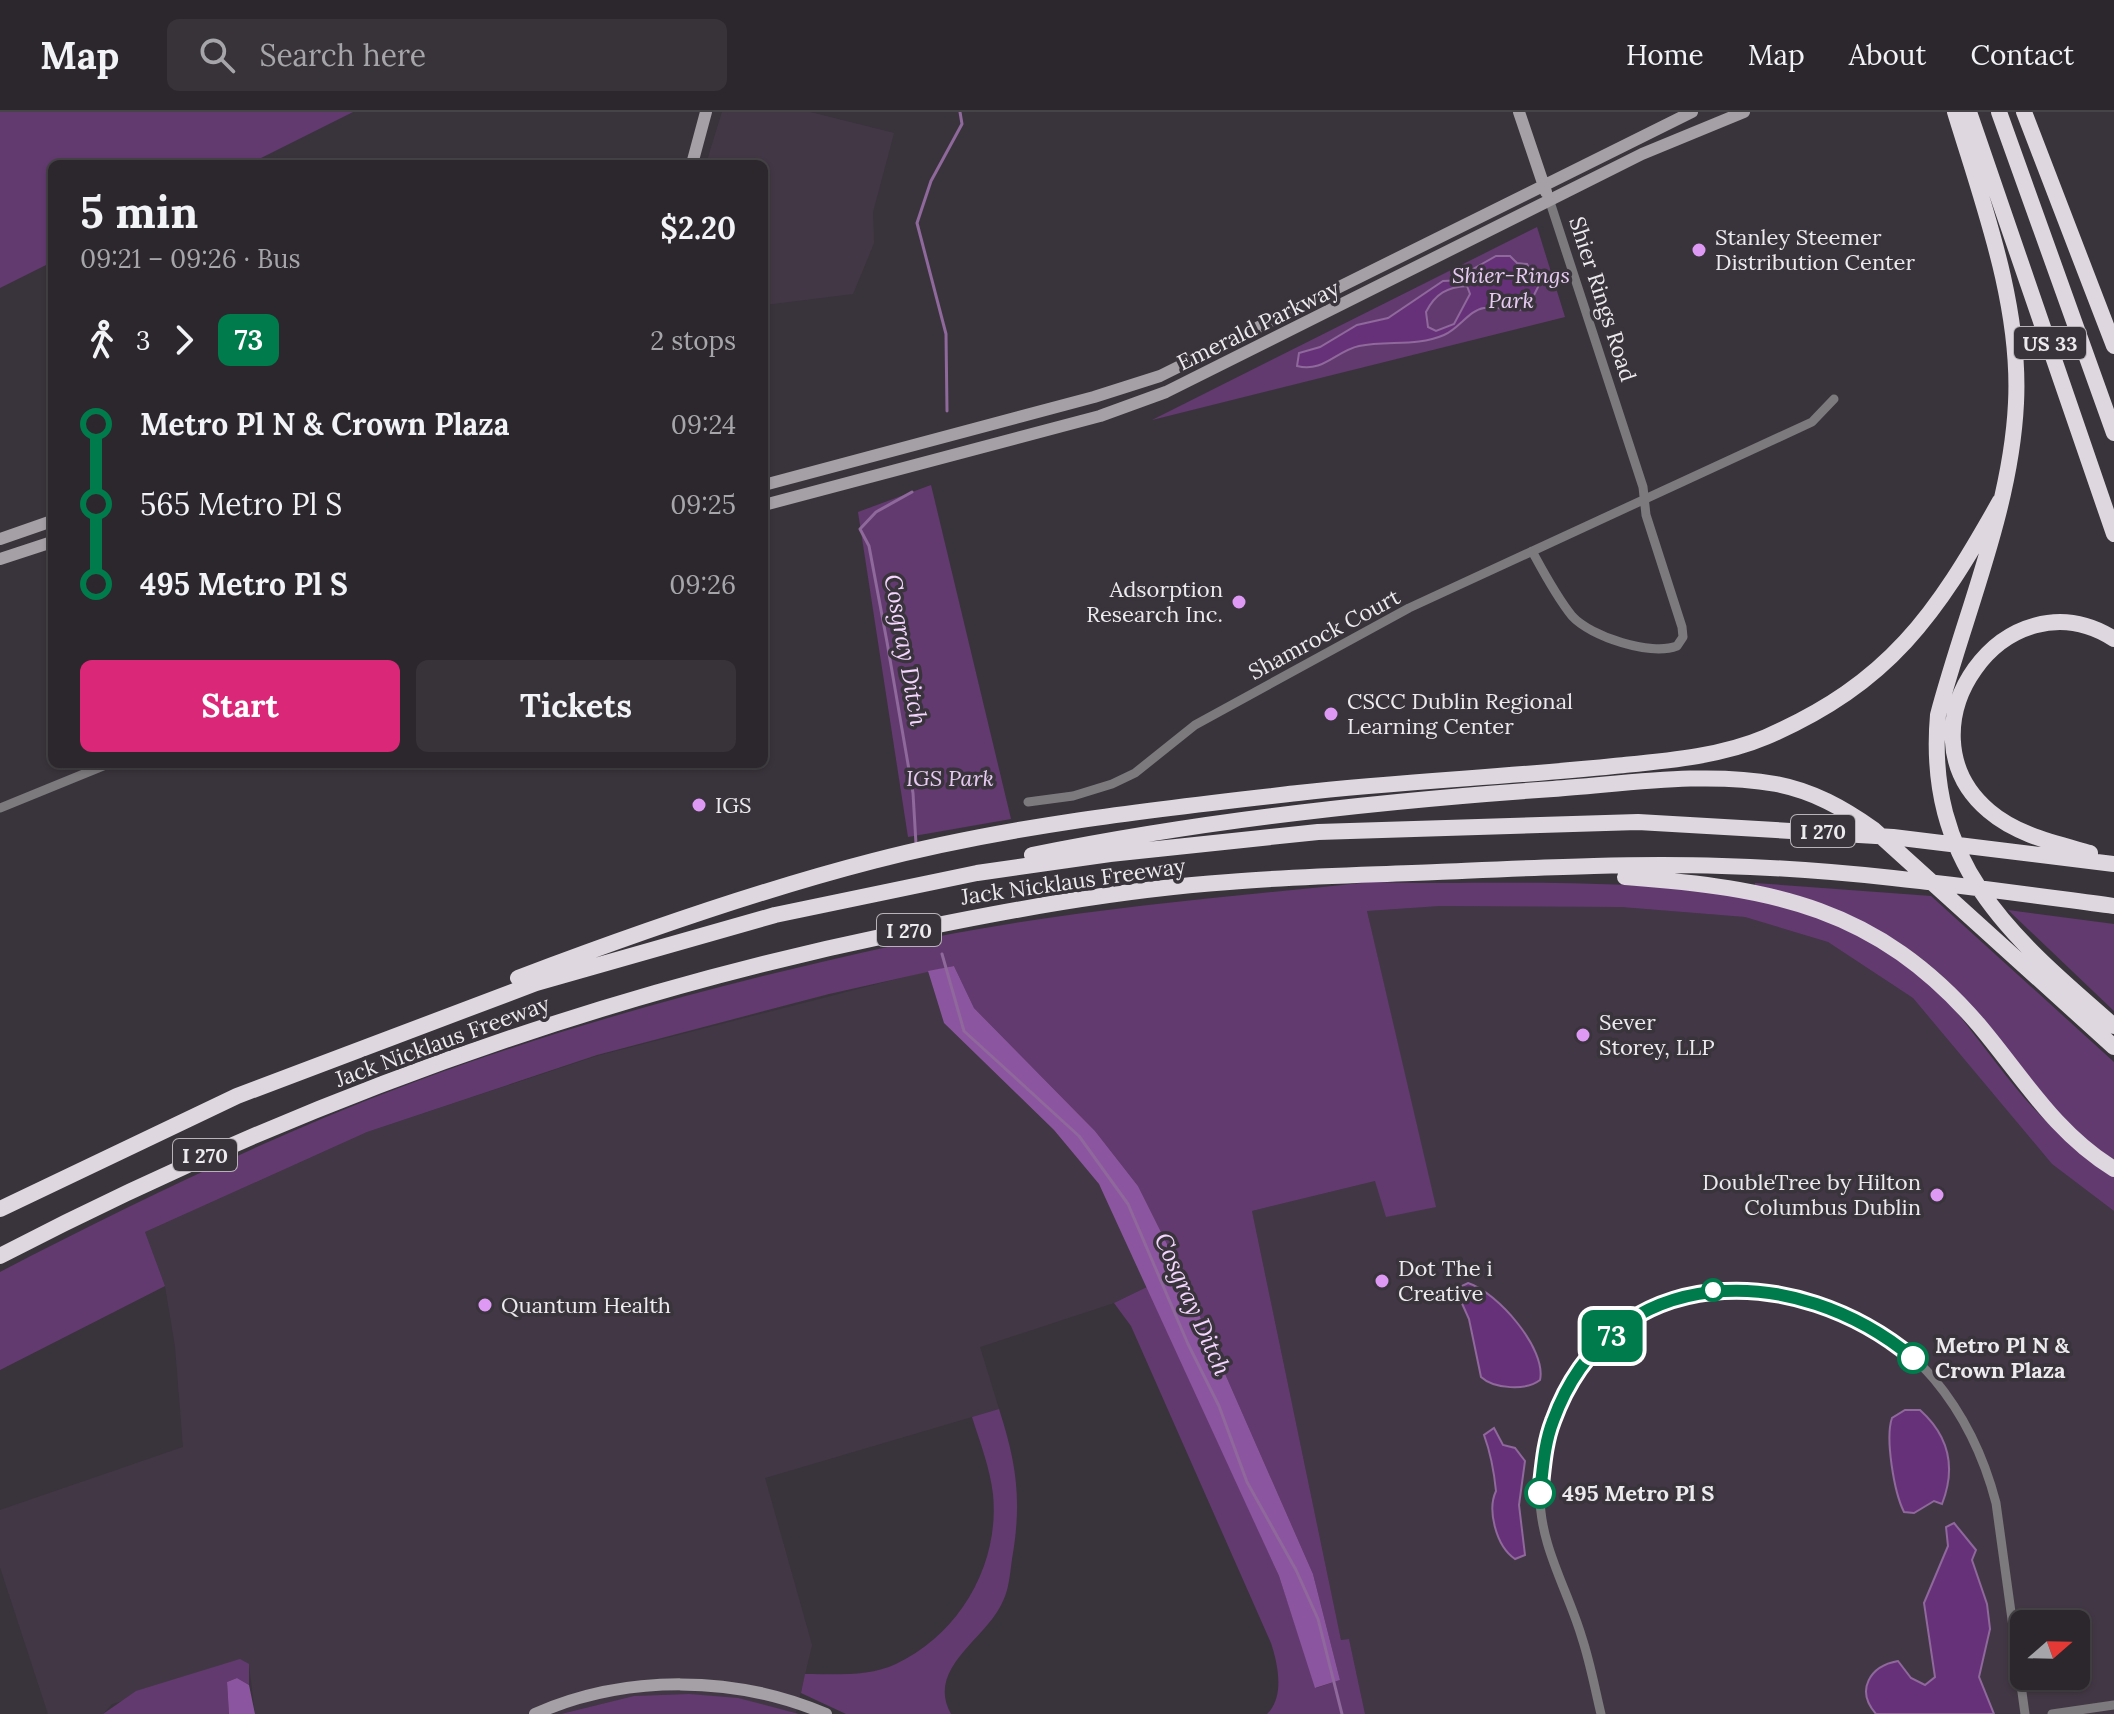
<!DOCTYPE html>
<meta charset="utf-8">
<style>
:root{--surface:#2b272c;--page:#373338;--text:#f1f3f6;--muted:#a6a5a9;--line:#474448;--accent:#db2777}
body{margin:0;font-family:Lora,serif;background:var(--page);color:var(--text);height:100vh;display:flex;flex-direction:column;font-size:30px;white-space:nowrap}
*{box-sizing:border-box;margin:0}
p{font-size:26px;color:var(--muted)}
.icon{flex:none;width:44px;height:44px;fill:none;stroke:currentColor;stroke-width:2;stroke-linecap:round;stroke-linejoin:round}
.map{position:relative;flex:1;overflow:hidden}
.details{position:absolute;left:48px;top:48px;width:720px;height:608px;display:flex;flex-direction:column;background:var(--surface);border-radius:12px;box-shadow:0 2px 6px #0004,0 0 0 2px var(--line)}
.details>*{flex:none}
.badge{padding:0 16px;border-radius:12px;font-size:28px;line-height:52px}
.needle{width:52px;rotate:70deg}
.buttons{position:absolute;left:2010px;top:1498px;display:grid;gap:16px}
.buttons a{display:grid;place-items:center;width:80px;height:80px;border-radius:12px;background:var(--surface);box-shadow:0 2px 6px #0004,0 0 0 2px var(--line);font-size:40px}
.map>.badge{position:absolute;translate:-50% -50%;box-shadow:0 0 0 4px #fff}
.legs{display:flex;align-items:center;gap:12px;height:88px;padding:0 32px;font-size:26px}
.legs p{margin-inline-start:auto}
.overview{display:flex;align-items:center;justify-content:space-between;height:136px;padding:0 32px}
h1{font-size:44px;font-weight:800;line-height:60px}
.cta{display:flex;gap:16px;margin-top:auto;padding:16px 32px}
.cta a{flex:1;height:92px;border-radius:12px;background:var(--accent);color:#fff;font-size:32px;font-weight:800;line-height:92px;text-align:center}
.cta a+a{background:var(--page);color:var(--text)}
ul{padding:0 32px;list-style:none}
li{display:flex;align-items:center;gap:28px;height:80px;font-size:30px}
li i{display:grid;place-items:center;width:12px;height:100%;margin:0 10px;background:currentColor}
li i::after{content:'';width:20px;height:20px;margin:-10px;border:6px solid;border-radius:50%;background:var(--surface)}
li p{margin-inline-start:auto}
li:first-child i{background:linear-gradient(#0000 50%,currentColor 0)}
li:last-child i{background:linear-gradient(currentColor 50%,#0000 0)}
header{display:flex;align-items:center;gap:48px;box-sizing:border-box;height:112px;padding:0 40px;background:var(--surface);border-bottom:2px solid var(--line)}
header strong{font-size:38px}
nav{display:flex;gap:44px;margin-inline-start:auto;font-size:28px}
.search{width:560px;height:72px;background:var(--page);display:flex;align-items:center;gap:20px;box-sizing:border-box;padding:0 28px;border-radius:12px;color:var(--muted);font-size:30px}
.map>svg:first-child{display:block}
.built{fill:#423845;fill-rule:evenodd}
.green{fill:#633a70}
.forest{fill:#8c559f}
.water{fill:#673179;stroke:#8f689c;stroke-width:2;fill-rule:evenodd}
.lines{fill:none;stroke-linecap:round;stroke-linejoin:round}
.stream{stroke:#8f689c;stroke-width:3}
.street{stroke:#7c7a7d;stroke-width:9}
.secondary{stroke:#a4a0a5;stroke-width:12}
.highway{stroke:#ded7e0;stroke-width:16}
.line-1-casing{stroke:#fff;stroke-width:18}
.line-1{stroke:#007b4b;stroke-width:12}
.poi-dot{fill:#dd99f4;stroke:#39343b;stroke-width:3}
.stop-1-dot{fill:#fff;stroke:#007b4b;stroke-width:4}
.labels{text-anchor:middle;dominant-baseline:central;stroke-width:7;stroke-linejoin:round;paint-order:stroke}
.shield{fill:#39343b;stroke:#b7b3b8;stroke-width:2}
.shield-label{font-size:20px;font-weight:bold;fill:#edeaee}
.poi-label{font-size:22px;fill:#edeaee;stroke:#39343b;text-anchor:start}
.park-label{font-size:22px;font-style:italic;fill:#e7caf2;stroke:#39343b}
.street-label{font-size:22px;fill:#edeaee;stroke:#39343b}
.stop-label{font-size:22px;font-weight:bold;fill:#edeaee;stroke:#39343b;text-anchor:start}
.water-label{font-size:24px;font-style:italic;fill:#f4d6ff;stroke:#39343b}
</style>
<header>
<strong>Map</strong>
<div class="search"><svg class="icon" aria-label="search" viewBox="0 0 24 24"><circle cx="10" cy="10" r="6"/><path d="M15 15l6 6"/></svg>Search here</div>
<nav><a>Home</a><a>Map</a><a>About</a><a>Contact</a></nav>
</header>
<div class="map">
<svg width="2114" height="1602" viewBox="0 0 2114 1602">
<rect width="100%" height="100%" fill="#39343b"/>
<!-- built -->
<path class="built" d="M 722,0 L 810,0 L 894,21 L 873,100 L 874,131 L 853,182 L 764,193 L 764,52 L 706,52 Z
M 1440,794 L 1621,795 L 1745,805 L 1828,830 L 1913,886 L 2052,1052 L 2114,1099 L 2114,1602 L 1365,1602 L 1349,1527 L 1341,1528 L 1252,1099 L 1375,1069 L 1435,1095 L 1367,799 ZM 2024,1512 L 2076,1512 L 2076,1564 L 2024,1564 Z
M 928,859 L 944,911 L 1054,1018 L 1099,1072 L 1149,1174 L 1114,1191 L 980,1235 L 999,1297 L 765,1366 L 812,1533 L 796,1601 L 689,1582 L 634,1584 L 561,1602 L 255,1602 L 249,1552 L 112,1592 L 103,1602 L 48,1602 L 0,1455 L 0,1398 L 183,1335 L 175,1234 L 165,1174 L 145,1120 L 367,1020 L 597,944 Z"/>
<!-- green -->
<path class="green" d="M 0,0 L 353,0 L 249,52 L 52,52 L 52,150 L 0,176 Z
M 1537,115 L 1565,205 L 1152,308 Z
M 931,373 L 1011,707 L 908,725 L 858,400 Z
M 1371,770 C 1531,776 1797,747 1922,863 C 1968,906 1999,962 2043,1006 C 2065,1028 2089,1046 2114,1063 L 2114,1099 L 2052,1052 L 1913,886 L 1828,830 L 1745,805 L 1621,795 L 1440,794 L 1367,799 L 1436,1095 L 1386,1105 L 1375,1069 L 1252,1099 L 1341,1528 L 1349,1527 L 1365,1602 L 1267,1602 C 1285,1585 1278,1552 1271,1531 L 1131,1214 L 1114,1191 L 1149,1174 L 1279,1464 L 1316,1576 L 1340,1568 L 1313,1462 L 1176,1150 L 1138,1074 L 1095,1019 L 974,896 L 954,854 L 829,882 L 597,943 L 367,1020 L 145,1120 L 165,1174 L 0,1258 L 0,1160 C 107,1104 215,1052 326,1005 C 507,929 701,876 892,834 C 1050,799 1211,787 1371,770 Z
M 1755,771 L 1931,784 L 2114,950 L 2114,1048 C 2055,1010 2018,949 1974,897 C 1912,824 1845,796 1755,775 Z
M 2008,798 L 2114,812 L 2114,899 Z
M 999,1297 C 1017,1353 1022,1389 1012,1447 C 1010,1461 1009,1477 1003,1489 C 987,1527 925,1556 951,1602 L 846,1602 L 801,1581 L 805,1562 C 834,1562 869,1565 896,1552 C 960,1522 1000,1452 993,1382 C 990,1356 980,1330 972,1305 Z
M 240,1547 L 249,1552 L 249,1573 L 237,1566 L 227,1570 L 229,1602 L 103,1602 L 136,1579 Z
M 689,1582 L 738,1586 L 799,1602 L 561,1602 L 634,1584 Z"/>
<!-- forest -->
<path class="forest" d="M 954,854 L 974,896 L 1095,1019 L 1138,1074 L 1176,1150 L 1313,1462 L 1340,1568 L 1315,1576 L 1279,1464 L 1099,1072 L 1054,1018 L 944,911 L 928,859 Z
M 237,1566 L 249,1573 L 255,1602 L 229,1602 L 227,1570 Z"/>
<!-- water -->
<path class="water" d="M 1496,144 L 1510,144 L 1517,151 L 1527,152 L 1539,173 L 1527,197 C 1512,200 1498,194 1484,196 C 1469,198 1459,217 1444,223 C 1416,235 1388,228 1359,234 C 1336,239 1323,261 1297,254 L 1299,241 L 1320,235 L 1357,213 L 1388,206 L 1443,169 L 1465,168 L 1468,160 ZM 1467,174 L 1470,182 L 1454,212 L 1436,219 L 1428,215 L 1426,200 C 1435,182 1447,175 1467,174 Z
M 1468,1171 C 1497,1180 1547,1237 1540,1268 C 1526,1279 1494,1277 1481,1265 L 1469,1207 L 1460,1187 L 1462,1174 Z
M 1905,1298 L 1920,1298 C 1949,1324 1956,1356 1942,1392 L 1934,1389 L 1914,1401 L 1904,1400 C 1894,1380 1885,1326 1892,1306 Z
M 1494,1316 L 1503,1333 L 1515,1336 L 1525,1349 L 1519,1393 L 1525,1443 L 1515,1447 C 1496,1434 1487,1398 1496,1379 C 1494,1359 1491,1342 1484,1323 Z
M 1954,1411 L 1976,1438 L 1972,1448 L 1987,1492 L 1990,1517 L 1979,1565 L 1994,1602 L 1876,1602 C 1855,1578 1870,1554 1898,1549 L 1911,1566 L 1925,1573 L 1935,1565 L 1924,1491 L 1948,1434 L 1946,1415 Z"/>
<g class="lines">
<!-- stream -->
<path class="stream" d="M 947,299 L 946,222 L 917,111 L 931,69 L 962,12 L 960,0
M 912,380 L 876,400 L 860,417 L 869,434 L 887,530 L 913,681 L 916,732
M 942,842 L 964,919 L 1079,1024 L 1128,1092 L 1188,1232 L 1219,1294 L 1247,1370 L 1296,1458 L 1318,1507 L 1342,1602"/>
<!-- street -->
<path class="street" d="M 1532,439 C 1544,461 1556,484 1572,504 C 1591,525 1651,544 1677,534 L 1683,525 L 1682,515 L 1646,403 L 1643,375 L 1550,90
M 1028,690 L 1073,684 L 1112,672 L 1135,661 L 1195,613 L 1409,496 L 1812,310 L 1834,287
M 0,696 L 108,652
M 1601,1602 C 1595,1577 1590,1550 1582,1526 C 1568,1478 1539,1433 1540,1381 C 1542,1325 1562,1274 1601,1234 C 1695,1140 1853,1173 1934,1267 C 1965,1304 1984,1345 1996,1391 L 2025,1602
M 2052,1602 L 2114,1593"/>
<!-- secondary -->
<path class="secondary" d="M 1519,0 L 1546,80
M 692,52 L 706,0
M 764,373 L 1094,285 L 1160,264 L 1692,0
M 764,393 L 1100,304 L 1166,280 L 1642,42 L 1744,0
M 0,427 L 52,409
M 0,447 L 52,430
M 535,1602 C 626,1562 735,1563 826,1602"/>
<!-- highway -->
<path class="highway" d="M 1955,0 C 1983,92 2021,193 2016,291 C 2011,397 1965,501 1938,603 C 1925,752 2010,824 2114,914
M 1969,0 L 2114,422
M 1999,0 L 2114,321
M 2024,0 L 2114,234
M 2090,741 C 2055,731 2017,723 1989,699 C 1893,618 2006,458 2114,527
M 1032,743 C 1204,708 1378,689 1553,677 C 1625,672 1704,659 1776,672 C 1813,679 1843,696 1873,717 L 2114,935
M 1625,765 C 1773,776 1877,795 1978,912 C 2022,964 2054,1020 2114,1057
M 518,866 C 634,822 753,780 873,749 C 1011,713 1157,697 1298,681 C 1403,669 1509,665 1614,654 C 1664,649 1719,645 1766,625 C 1890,571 1936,503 2000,389
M 0,1097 L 237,984 L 536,871 L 775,803 L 977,761 L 1110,742 L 1318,720 L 1638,710 L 1893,725 L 2114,752
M 0,1144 C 283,997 581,887 894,822 C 1004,799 1116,778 1229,770 C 1298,764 1368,763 1437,760 C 1531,756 1627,751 1722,754 C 1852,757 1985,777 2114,794"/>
</g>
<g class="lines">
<!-- line-1 casing -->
<g class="line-1-casing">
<path id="line-1" d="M 1540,1381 C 1543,1357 1544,1332 1553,1309 C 1612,1146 1797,1149 1913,1246"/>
</g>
<!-- line-1 -->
<use href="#line-1" class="line-1"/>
</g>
<!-- markers -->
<g class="poi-dot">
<circle cx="1699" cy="138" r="8"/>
<circle cx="1239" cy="490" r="8"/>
<circle cx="1331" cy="602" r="8"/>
<circle cx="699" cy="693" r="8"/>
<circle cx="1583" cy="923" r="8"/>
<circle cx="1937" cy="1083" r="8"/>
<circle cx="1382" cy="1169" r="8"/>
<circle cx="485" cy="1193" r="8"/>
</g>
<g class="stop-1-dot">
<circle cx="1713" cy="1178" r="10"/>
<circle cx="1913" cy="1246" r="14"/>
<circle cx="1540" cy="1381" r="14"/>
</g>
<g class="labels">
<!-- shield labels -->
<g class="shield">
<rect x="2014" y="215" width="72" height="32" rx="6"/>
<rect x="1791" y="703" width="64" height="32" rx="6"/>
<rect x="877" y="802" width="64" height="32" rx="6"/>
<rect x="173" y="1027" width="64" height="32" rx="6"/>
</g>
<g class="shield-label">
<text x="2050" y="231">US 33</text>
<text x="1823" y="719">I 270</text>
<text x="909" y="818">I 270</text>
<text x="205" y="1043">I 270</text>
</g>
<!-- poi labels -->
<g class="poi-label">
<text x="1715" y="125">Stanley Steemer<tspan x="1715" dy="25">Distribution Center</tspan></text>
<text x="1223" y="477" text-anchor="end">Adsorption<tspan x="1223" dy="25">Research Inc.</tspan></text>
<text x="1347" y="589">CSCC Dublin Regional<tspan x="1347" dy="25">Learning Center</tspan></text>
<text x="715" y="693">IGS</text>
<text x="1599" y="910">Sever<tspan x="1599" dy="25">Storey, LLP</tspan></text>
<text x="1921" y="1070" text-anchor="end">DoubleTree by Hilton<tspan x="1921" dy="25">Columbus Dublin</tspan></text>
<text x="1398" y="1156">Dot The i<tspan x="1398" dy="25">Creative</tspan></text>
<text x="501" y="1193">Quantum Health</text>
</g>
<!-- park labels -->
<g class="park-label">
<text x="1511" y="163">Shier-Rings<tspan x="1511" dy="25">Park</tspan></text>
<text x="950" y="666">IGS Park</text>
</g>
<!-- street labels -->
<g class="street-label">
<text transform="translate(1603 187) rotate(72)">Shier Rings Road</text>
<text transform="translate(1258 213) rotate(-26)">Emerald Parkway</text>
<text transform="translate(1324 522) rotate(-28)">Shamrock Court</text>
<text transform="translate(1073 769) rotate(-8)">Jack Nicklaus Freeway</text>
<text transform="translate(442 929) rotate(-20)">Jack Nicklaus Freeway</text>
</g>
<!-- stop labels -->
<g class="stop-label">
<text x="1935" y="1233">Metro Pl N &amp;<tspan x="1935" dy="25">Crown Plaza</tspan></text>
<text x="1562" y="1381">495 Metro Pl S</text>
</g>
<!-- water labels -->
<g class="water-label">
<text transform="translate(906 538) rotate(80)">Cosgray Ditch</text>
<text transform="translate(1193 1192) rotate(66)">Cosgray Ditch</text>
</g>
</g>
</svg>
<div class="buttons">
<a><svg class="needle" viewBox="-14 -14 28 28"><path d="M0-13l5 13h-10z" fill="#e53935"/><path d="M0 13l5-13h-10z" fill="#a6a5a9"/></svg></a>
</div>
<b class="badge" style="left:1612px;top:1224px;background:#007b4b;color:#fff">73</b>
<section class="details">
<div class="overview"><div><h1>5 min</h1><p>09:21 – 09:26 · Bus</p></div><b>$2.20</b></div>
<div class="legs"><svg class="icon" aria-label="walk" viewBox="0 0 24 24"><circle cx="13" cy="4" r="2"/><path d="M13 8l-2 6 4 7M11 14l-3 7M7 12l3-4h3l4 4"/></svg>3<svg class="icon" aria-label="forward" viewBox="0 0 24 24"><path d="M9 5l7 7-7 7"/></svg><b class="badge" style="background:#007b4b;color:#fff">73</b><p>2 stops</p></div>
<ul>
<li><i style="color:#007b4b"></i><b>Metro Pl N &amp; Crown Plaza</b><p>09:24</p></li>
<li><i style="color:#007b4b"></i><span>565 Metro Pl S</span><p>09:25</p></li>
<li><i style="color:#007b4b"></i><b>495 Metro Pl S</b><p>09:26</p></li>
</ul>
<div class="cta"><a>Start</a><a>Tickets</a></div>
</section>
</div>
